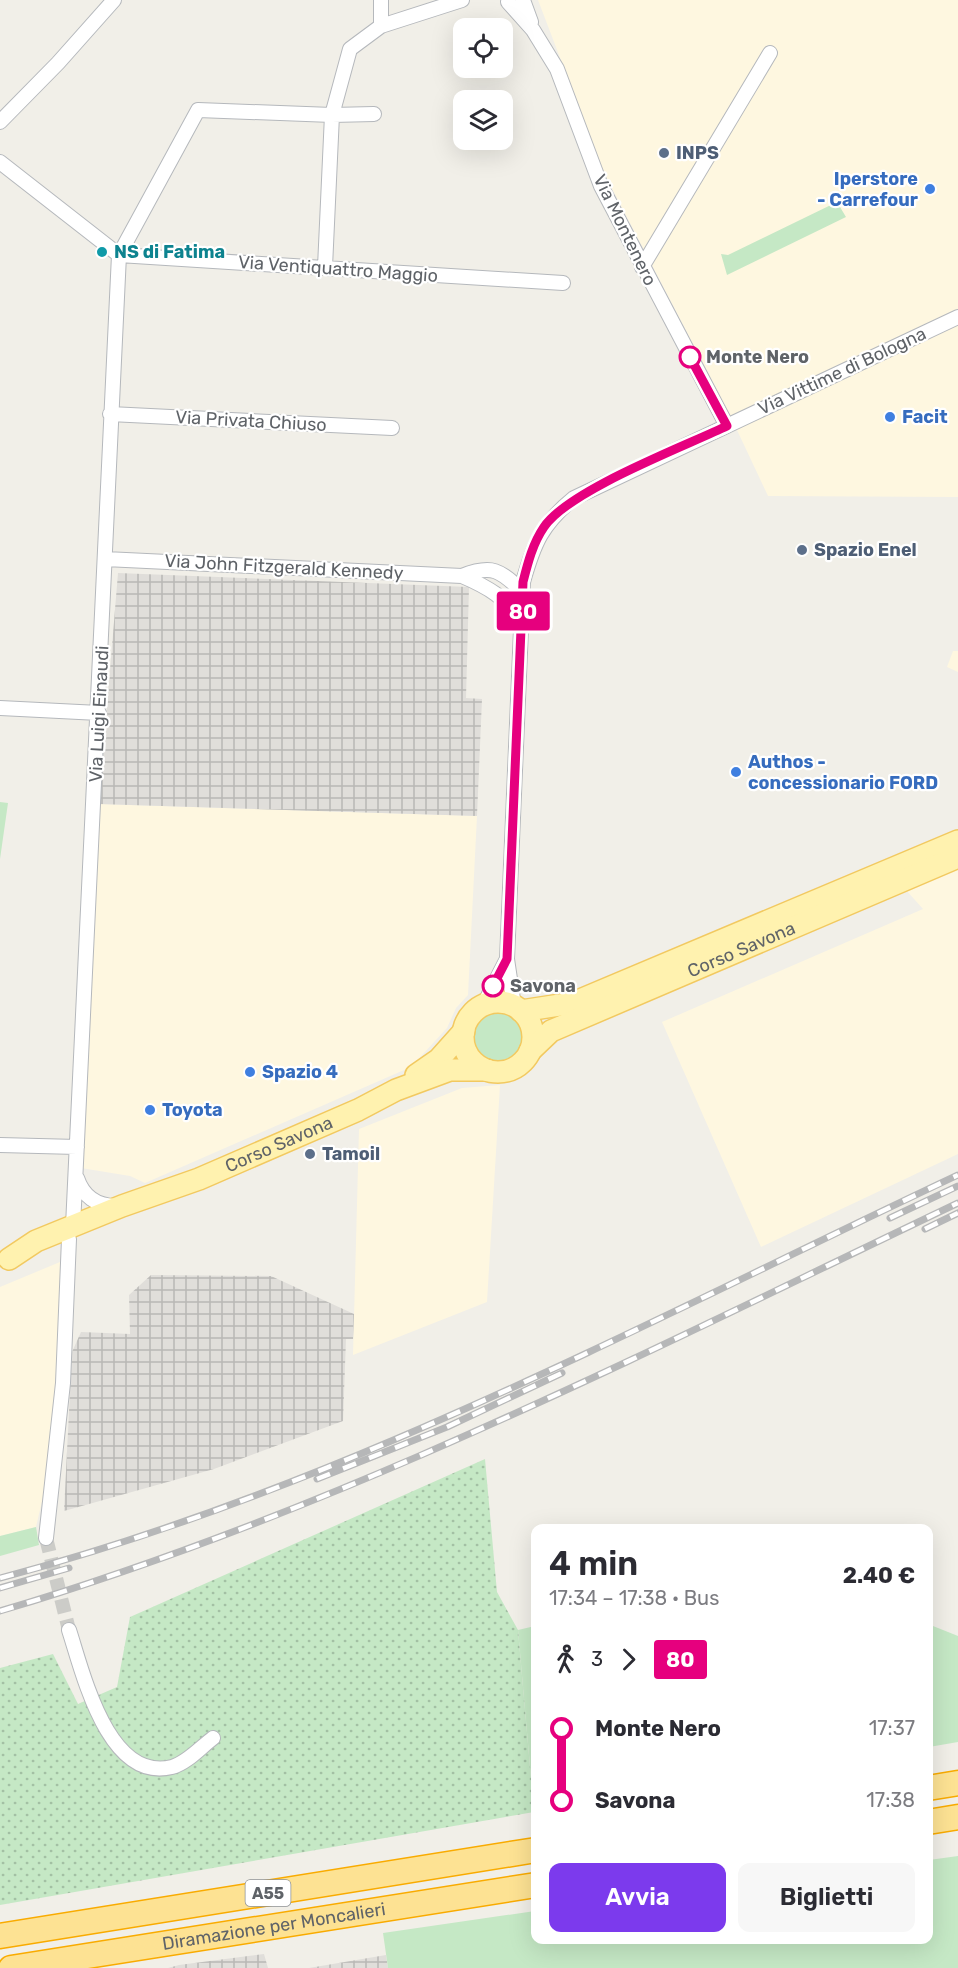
<!DOCTYPE html>
<html lang="it">
<meta charset="utf-8">
<style>
:root{--surface:#fff;--page:#f7f7f7;--text:#2b2b33;--muted:#7c7c81;--accent:#7c3aed}
body{margin:0;font-family:Rubik,sans-serif;background:var(--page);color:var(--text);height:100vh;display:flex;flex-direction:column;font-size:22px;white-space:nowrap}
*{box-sizing:border-box;margin:0}
p{font-size:20px;color:var(--muted)}
.icon{flex:none;width:33px;height:33px;fill:none;stroke:currentColor;stroke-width:2;stroke-linecap:round;stroke-linejoin:round}
.map{position:relative;flex:1;overflow:hidden}
.sheet{position:absolute;left:531px;top:1524px;width:402px;height:420px;display:flex;flex-direction:column;background:var(--surface);border-radius:12px;box-shadow:0 6px 24px #0002}
.sheet>*{flex:none}
.badge{padding:0 12px;border-radius:4px;font-size:21px;line-height:39px}
.tools{position:absolute;left:453px;top:18px;display:grid;gap:12px}
.tools a{display:grid;place-items:center;width:60px;height:60px;border-radius:12px;background:var(--surface);box-shadow:0 6px 24px #0002;font-size:30px}
.map>.badge{position:absolute;translate:-50% -50%;box-shadow:0 0 0 3px #fff}
.legs{display:flex;align-items:center;gap:9px;height:66px;padding:0 18px;font-size:20px}
.legs p{margin-inline-start:auto}
.overview{display:flex;align-items:center;justify-content:space-between;height:102px;padding:0 18px}
h1{font-size:33px;font-weight:600;line-height:45px}
.cta{display:flex;gap:12px;margin-top:auto;padding:12px 18px}
.cta a{flex:1;height:69px;border-radius:12px;background:var(--accent);color:#fff;font-size:24px;font-weight:600;line-height:69px;text-align:center}
.cta a+a{background:var(--page);color:var(--text)}
ul{padding:0 18px;list-style:none}
li{display:flex;align-items:center;gap:21px;height:72px;font-size:22px}
li i{display:grid;place-items:center;width:9px;height:100%;margin:0 8px;background:currentColor}
li i::after{content:'';width:15px;height:15px;margin:-8px;border:4px solid;border-radius:50%;background:var(--surface)}
li p{margin-inline-start:auto}
li:first-child i{background:linear-gradient(#0000 50%,currentColor 0)}
li:last-child i{background:linear-gradient(currentColor 50%,#0000 0)}
.map>svg:first-child{display:block}
.commercial{fill:#fef7e0}
.industrial{fill:url(#industrial-grid)}
.grass{fill:#c5e8c5}
.garden{fill:url(#garden-dots)}
.lines{fill:none;stroke-linecap:round;stroke-linejoin:round}
.street-tunnel{stroke:#ccccc8;stroke-width:14;stroke-dasharray:14 7;stroke-linecap:butt}
.street-casing{stroke:#b5b8bc;stroke-width:16}
.primary-casing{stroke:#f2c960;stroke-width:24}
.highway-casing{stroke:#f9ab00;stroke-width:27}
.street{stroke:#fff;stroke-width:14}
.primary{stroke:#fff2af;stroke-width:21}
.highway{stroke:#fde293;stroke-width:24}
.rail-casing{stroke:#b6b7b8;stroke-width:7}
.rail{stroke:#fff;stroke-width:4.5;stroke-dasharray:14;stroke-linecap:butt}
.line-1-casing{stroke:#fff;stroke-width:14}
.line-1{stroke:#e6007e;stroke-width:9}
.service-dot{fill:#5c6f8a;stroke:#fff;stroke-width:2}
.shop-dot{fill:#3f7fe0;stroke:#fff;stroke-width:2}
.culture-dot{fill:#0f9aa8;stroke:#fff;stroke-width:2}
.stop-1-dot{fill:#fff;stroke:#e6007e;stroke-width:3}
.labels{text-anchor:middle;dominant-baseline:central;stroke-width:4.5;stroke-linejoin:round;paint-order:stroke}
.shield{fill:#fff;stroke:#8f9295;stroke-width:1.5}
.shield-label{font-size:16px;font-weight:bold;fill:#5f6368}
.service-label{font-size:18px;font-weight:bold;fill:#4e5e75;stroke:#fff;text-anchor:start}
.shop-label{font-size:18px;font-weight:bold;fill:#366cbe;stroke:#fff;text-anchor:start}
.street-label{font-size:18px;fill:#5f6368;stroke:#fff}
.culture-label{font-size:18px;font-weight:bold;fill:#0d838f;stroke:#fff;text-anchor:start}
.stop-label{font-size:18px;font-weight:bold;fill:#5f6368;stroke:#fff;text-anchor:start}
</style>
<div class="map">
<svg width="958" height="1968" viewBox="0 0 958 1968">
<defs>
<pattern id="industrial-grid" width="8" height="8" patternUnits="userSpaceOnUse" patternTransform="scale(1.5)"><rect width="8" height="8" fill="#e0deda"/><path d="M0 4h8M4 0v8" fill="none" stroke="#b9b8b5"/></pattern>
<pattern id="garden-dots" width="8" height="8" patternUnits="userSpaceOnUse" patternTransform="scale(1.5)"><rect width="8" height="8" fill="#c5e8c5"/><path d="M2 2h.1M6 6h.1" fill="none" stroke="#a3c0a4" stroke-width="1.8" stroke-linecap="round"/></pattern>
</defs>
<rect width="100%" height="100%" fill="#f1efe8"/>
<!-- commercial -->
<path class="commercial" d="M 538,0 L 958,0 L 958,497 L 768,496 L 729,413 L 604,173 Z
M 953,651 L 958,651 L 958,672 L 947,667 Z
M 99,804 L 477,816 L 468,995 L 456,1008 L 447,1028 L 411,1067 L 145,1183 L 130,1176 L 81,1168 Z
M 958,867 L 958,1154 L 761,1247 L 662,1022 L 923,909 L 906,890 Z
M 500,1085 L 487,1302 L 353,1355 L 359,1129 L 462,1088 Z
M 60,1262 L 61,1281 L 51,1463 L 36,1527 L 0,1536 L 0,1287 Z"/>
<!-- industrial -->
<path class="industrial" d="M 118,573 L 469,587 L 466,698 L 482,699 L 477,816 L 99,804 Z
M 151,1275 L 271,1276 L 354,1314 L 353,1339 L 346,1339 L 343,1421 L 214,1469 L 64,1511 L 72,1352 L 81,1332 L 130,1334 L 129,1295 Z
M 264,1954 L 268,1968 L 168,1968 L 179,1965 Z
M 386,1955 L 388,1968 L 309,1968 Z"/>
<!-- grass -->
<path class="grass" d="M 837,202 L 846,217 L 727,275 L 721,254 L 728,255 Z
M 0,802 L 8,803 L 0,859 Z
M472 1036a25 25 0 1 1 50 0a25 25 0 1 1-50 0Z
M 36,1527 L 39,1545 L 0,1556 L 0,1536 Z
M 928,1624 L 958,1636 L 958,1742 L 929,1747 Z
M 535,1626 L 536,1812 L 534,1812 L 518,1630 Z
M 958,1856 L 958,1968 L 388,1968 L 383,1933 L 535,1911 L 536,1940 L 928,1940 L 929,1860 Z"/>
<!-- garden -->
<path class="garden" d="M 485,1459 L 497,1592 L 518,1630 L 534,1812 L 0,1905 L 0,1668 L 53,1654 L 78,1704 L 117,1687 L 130,1617 Z"/>
<g class="lines">
<!-- street-tunnel -->
<path class="street-tunnel" d="M 46,1538 L 69,1630"/>
<!-- street casing -->
<g class="street-casing">
<path id="street" d="M 381,0 L 381,26
M 523,0 L 531,22
M 508,2 L 533,30 L 557,69 L 601,186 L 727,426
M 0,122 L 58,63 L 114,0
M 0,162 L 119,255 L 563,283
M 325,267 L 332,115 L 350,49 L 381,26 L 462,0
M 642,267 L 770,53
M 110,414 L 392,428
M 105,559 L 462,576 C 490,588 504,597 522,621
M 462,576 C 492,564 500,570 523,592
M 0,708 L 99,713
M 483,1006 L 507,959
M 514,1006 L 507,959 L 523,582 C 534,543 542,524 574,498 L 958,317
M 0,1145 L 77,1147
M 77,1178 C 83,1196 96,1206 116,1206
M 73,1226 L 119,255 L 198,110 L 332,115 L 374,114
M 46,1538 L 63,1383 L 69,1239
M 69,1630 C 83,1673 108,1783 172,1767 C 187,1763 201,1747 213,1738"/>
</g>
<!-- primary casing -->
<g class="primary-casing">
<g id="primary">
<circle cx="498" cy="1037" r="35"/>
<path d="M 521,1011 L 573,1003 L 958,841"/>
<path id="s1" d="M 530,1051 L 551,1031 L 958,857"/>
<path d="M 416,1075 L 439,1059 L 464,1031"/>
<path id="s2" d="M 9,1259 L 36,1241 L 122,1206 L 199,1179 L 358,1110 L 396,1090 L 450,1070 L 487,1070"/>
</g>
</g>
<!-- highway casing -->
<g class="highway-casing">
<g id="highway">
<path d="M 928,1788 L 958,1783"/>
<path d="M 928,1822 L 958,1817"/>
<path d="M 0,1936 L 536,1850"/>
<path id="s3" d="M 11,1968 L 536,1885"/>
</g>
</g>
<!-- street -->
<use href="#street" class="street"/>
<!-- primary -->
<use href="#primary" class="primary"/>
<!-- highway -->
<use href="#highway" class="highway"/>
<!-- rail casing -->
<g class="rail-casing">
<path id="rail" d="M 890,1218 L 958,1186
M 925,1229 L 958,1213
M 317,1479 L 447,1427 L 562,1373
M 0,1578 C 336,1490 646,1322 958,1175
M 0,1588 L 69,1568
M 0,1611 C 335,1512 644,1353 958,1203"/>
</g>
<!-- rail -->
<use href="#rail" class="rail"/>
</g>
<g class="lines">
<!-- line-1 casing -->
<g class="line-1-casing">
<path id="line-1" d="M 493,986 L 507,959 L 523,582 C 528,562 533,543 544,527 C 569,490 683,447 727,426 L 690,357"/>
</g>
<!-- line-1 -->
<use href="#line-1" class="line-1"/>
</g>
<!-- markers -->
<g class="service-dot">
<circle cx="664" cy="153" r="6"/>
<circle cx="802" cy="550" r="6"/>
<circle cx="310" cy="1154" r="6"/>
</g>
<g class="shop-dot">
<circle cx="930" cy="189" r="6"/>
<circle cx="890" cy="417" r="6"/>
<circle cx="736" cy="772" r="6"/>
<circle cx="250" cy="1072" r="6"/>
<circle cx="150" cy="1110" r="6"/>
</g>
<circle class="culture-dot" cx="102" cy="252" r="6"/>
<g class="stop-1-dot">
<circle cx="690" cy="357" r="10"/>
<circle cx="493" cy="986" r="10"/>
</g>
<g class="labels">
<!-- shield labels -->
<rect class="shield" x="245.5" y="1880" width="45" height="26" rx="4.5"/>
<g class="shield-label">
<text x="268" y="1893">A55</text>
</g>
<!-- service labels -->
<g class="service-label">
<text x="676" y="153">INPS</text>
<text x="814" y="550">Spazio Enel</text>
<text x="322" y="1154">Tamoil</text>
</g>
<!-- shop labels -->
<g class="shop-label">
<text x="918" y="179" text-anchor="end">Iperstore<tspan x="918" dy="21">- Carrefour</tspan></text>
<text x="902" y="417">Facit</text>
<text x="748" y="762">Authos -<tspan x="748" dy="21">concessionario FORD</tspan></text>
<text x="262" y="1072">Spazio 4</text>
<text x="162" y="1110">Toyota</text>
</g>
<!-- street labels -->
<g class="street-label">
<text transform="translate(625 230) rotate(64)">Via Montenero</text>
<text transform="translate(338 269) rotate(4)">Via Ventiquattro Maggio</text>
<text transform="translate(842 371) rotate(-25)">Via Vittime di Bologna</text>
<text transform="translate(251 421) rotate(3)">Via Privata Chiuso</text>
<text transform="translate(284 567) rotate(3)">Via John Fitzgerald Kennedy</text>
<text transform="translate(99 714) rotate(-87)">Via Luigi Einaudi</text>
<text stroke="none"><textPath href="#s1" startOffset="236">Corso Savona</textPath></text>
<text stroke="none"><textPath href="#s2" startOffset="294">Corso Savona</textPath></text>
<text stroke="none"><textPath href="#s3" startOffset="266">Diramazione per Moncalieri</textPath></text>
</g>
<!-- culture labels -->
<g class="culture-label">
<text x="114" y="252">NS di Fatima</text>
</g>
<!-- stop labels -->
<g class="stop-label">
<text x="706" y="357">Monte Nero</text>
<text x="510" y="986">Savona</text>
</g>
</g>
</svg>
<div class="tools">
<a><svg class="icon" aria-label="locate" viewBox="0 0 24 24"><circle cx="12" cy="12" r="6"/><path d="M12 2v4M12 18v4M2 12h4M18 12h4"/></svg></a>
<a><svg class="icon" aria-label="layers" viewBox="0 0 24 24"><path d="M12 4l9 5-9 5-9-5zM3 14l9 5 9-5"/></svg></a>
</div>
<b class="badge" style="left:523px;top:611px;background:#e6007e;color:#fff">80</b>
<section class="sheet">
<div class="overview"><div><h1>4 min</h1><p>17:34 – 17:38 · Bus</p></div><b>2.40 €</b></div>
<div class="legs"><svg class="icon" aria-label="walk" viewBox="0 0 24 24"><circle cx="13" cy="4" r="2"/><path d="M13 8l-2 6 4 7M11 14l-3 7M7 12l3-4h3l4 4"/></svg>3<svg class="icon" aria-label="forward" viewBox="0 0 24 24"><path d="M9 5l7 7-7 7"/></svg><b class="badge" style="background:#e6007e;color:#fff">80</b></div>
<ul>
<li><i style="color:#e6007e"></i><b>Monte Nero</b><p>17:37</p></li>
<li><i style="color:#e6007e"></i><b>Savona</b><p>17:38</p></li>
</ul>
<div class="cta"><a>Avvia</a><a>Biglietti</a></div>
</section>
</div>
